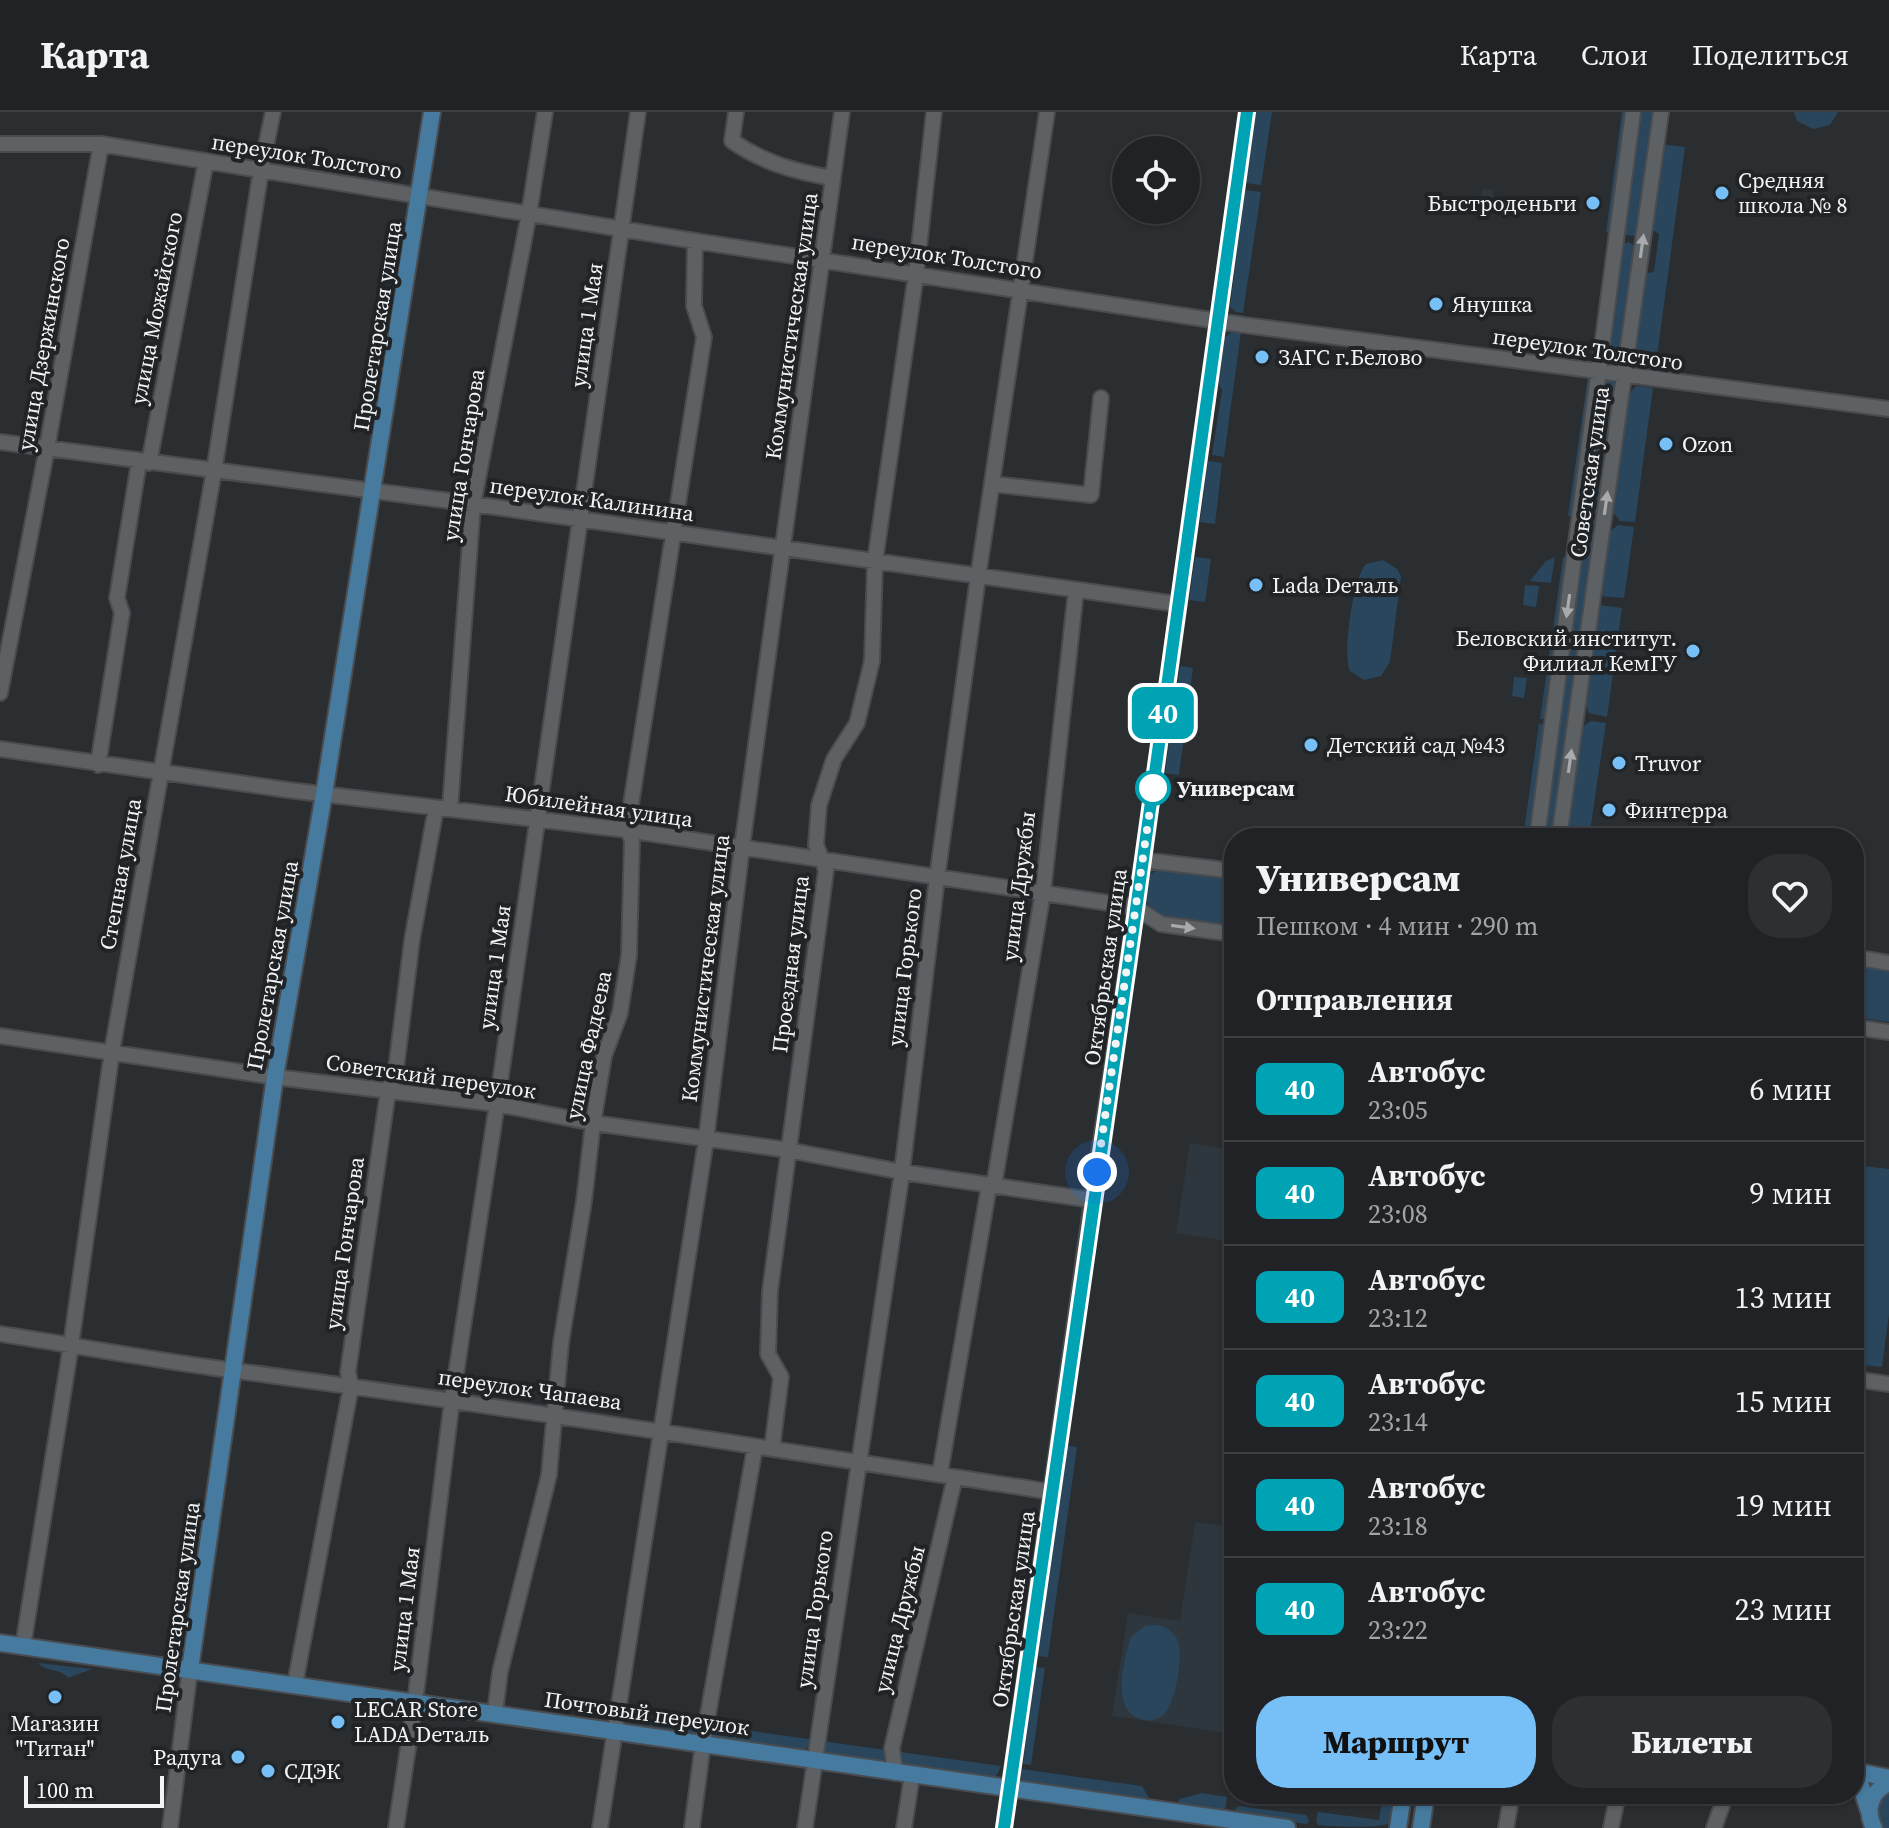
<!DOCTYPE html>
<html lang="ru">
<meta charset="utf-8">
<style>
:root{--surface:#202225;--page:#2d2f32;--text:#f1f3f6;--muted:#a2a4a7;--line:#3d3f42;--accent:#77bff7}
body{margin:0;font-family:"Source Serif 4",serif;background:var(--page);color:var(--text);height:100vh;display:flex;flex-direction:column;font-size:30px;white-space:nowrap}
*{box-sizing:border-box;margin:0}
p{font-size:26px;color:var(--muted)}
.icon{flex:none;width:44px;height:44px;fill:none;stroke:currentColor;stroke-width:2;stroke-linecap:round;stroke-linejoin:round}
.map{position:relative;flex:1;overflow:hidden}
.details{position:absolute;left:1224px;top:716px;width:640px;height:976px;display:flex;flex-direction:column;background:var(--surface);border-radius:32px;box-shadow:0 2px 6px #0004,0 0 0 2px var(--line)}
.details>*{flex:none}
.badge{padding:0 16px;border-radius:12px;font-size:28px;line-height:52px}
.tools{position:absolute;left:1112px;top:24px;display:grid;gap:16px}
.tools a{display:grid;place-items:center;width:88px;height:88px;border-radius:50%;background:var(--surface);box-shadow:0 2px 6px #0004,0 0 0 2px var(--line);font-size:40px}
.scale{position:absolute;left:24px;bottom:20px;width:140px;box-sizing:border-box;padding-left:8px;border:4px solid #f2f4f6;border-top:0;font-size:22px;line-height:28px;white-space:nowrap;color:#f2f4f6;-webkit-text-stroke:6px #212427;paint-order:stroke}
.you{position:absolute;width:40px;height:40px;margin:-20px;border:6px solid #fff;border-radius:50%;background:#1a73e8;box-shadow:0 0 0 12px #1a73e833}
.map>.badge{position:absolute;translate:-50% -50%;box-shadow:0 0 0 4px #fff}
h2{padding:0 32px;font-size:30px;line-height:72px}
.round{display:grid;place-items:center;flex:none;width:84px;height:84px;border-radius:32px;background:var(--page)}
.overview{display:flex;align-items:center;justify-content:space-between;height:136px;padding:0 32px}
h1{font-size:38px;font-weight:800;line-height:60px}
.primary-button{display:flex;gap:16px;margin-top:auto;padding:16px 32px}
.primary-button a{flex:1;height:92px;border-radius:32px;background:var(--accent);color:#111;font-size:32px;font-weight:800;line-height:92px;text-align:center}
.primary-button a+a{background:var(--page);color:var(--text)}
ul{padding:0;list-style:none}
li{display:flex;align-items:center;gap:24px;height:104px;padding:0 32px;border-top:2px solid var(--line)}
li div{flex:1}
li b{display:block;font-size:30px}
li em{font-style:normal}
li .badge{min-width:88px;font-weight:700;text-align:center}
header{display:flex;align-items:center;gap:48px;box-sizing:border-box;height:112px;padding:0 40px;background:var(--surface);border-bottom:2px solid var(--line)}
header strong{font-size:38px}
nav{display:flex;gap:44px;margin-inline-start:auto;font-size:28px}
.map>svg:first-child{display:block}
.built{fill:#2e373e}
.green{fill:#29465d}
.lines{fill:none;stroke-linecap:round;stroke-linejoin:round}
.minor-casing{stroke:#494b4e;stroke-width:18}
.major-casing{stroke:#494b4e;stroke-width:20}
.minor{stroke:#5d6164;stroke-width:14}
.major{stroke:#467a9e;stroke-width:16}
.oneway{fill:#a8aaad}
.line-casing{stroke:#fff;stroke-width:18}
.line{stroke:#00a3b4;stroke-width:12}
.walk{stroke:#f2f4f6;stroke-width:8;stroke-dasharray:0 14.4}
.poi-dot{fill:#77bff7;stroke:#212427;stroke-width:3}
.stop-dot{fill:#fff;stroke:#00a3b4;stroke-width:4}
.labels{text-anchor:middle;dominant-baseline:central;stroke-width:8;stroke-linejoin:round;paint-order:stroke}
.street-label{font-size:22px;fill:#f2f4f6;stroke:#212427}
.poi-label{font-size:22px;fill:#f2f4f6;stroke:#212427;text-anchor:start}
.stop-label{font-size:22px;font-weight:bold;fill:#f2f4f6;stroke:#212427;text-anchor:start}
</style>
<header>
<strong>Карта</strong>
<nav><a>Карта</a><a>Слои</a><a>Поделиться</a></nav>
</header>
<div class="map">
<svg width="1889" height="1716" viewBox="0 0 1889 1716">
<rect width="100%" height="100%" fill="#2a2e31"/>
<!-- built -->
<path class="built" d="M 1482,77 L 1494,78 L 1490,104 L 1478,102 Z
M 1190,1031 L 1234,1038 L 1234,1130 L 1176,1121 Z
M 1195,1410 L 1234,1415 L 1234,1622 L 1112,1604 L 1128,1501 L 1180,1509 Z"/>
<!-- green -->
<path class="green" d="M 1256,0 L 1272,0 L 1261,73 L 1246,71 Z
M 1622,0 L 1628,0 L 1613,121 L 1606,120 Z
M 1637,0 L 1657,0 L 1640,122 L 1636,124 L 1625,123 L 1622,119 Z
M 1794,0 L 1838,0 L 1830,13 L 1813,17 L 1797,9 Z
M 1659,32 L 1685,35 L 1655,259 L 1629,254 L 1642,162 L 1654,160 L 1659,122 L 1648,115 Z
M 1245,78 L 1261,80 L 1243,201 L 1236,200 L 1230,195 Z
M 1629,130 L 1637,136 L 1621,252 L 1618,254 L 1606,253 L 1619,133 Z
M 1232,219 L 1241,220 L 1224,345 L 1212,343 L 1222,278 L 1218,271 L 1224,226 Z
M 1588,264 L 1592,264 L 1577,405 L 1568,404 Z
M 1602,266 L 1613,267 L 1617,276 L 1555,726 L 1541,726 Z
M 1636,274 L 1653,276 L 1635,410 L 1620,409 L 1612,399 L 1628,283 Z
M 1208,349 L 1222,351 L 1215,412 L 1200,410 Z
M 1618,413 L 1634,415 L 1624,486 L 1600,484 L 1609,420 Z
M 1195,445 L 1211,447 L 1205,490 L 1189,488 Z
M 1555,445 L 1551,471 L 1530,469 L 1546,449 Z
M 1563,445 L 1571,446 L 1548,607 L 1540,607 Z
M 1383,448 L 1397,457 L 1401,464 L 1390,550 L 1381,564 L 1364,568 L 1350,559 C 1342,543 1353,465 1366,452 Z
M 1525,473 L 1539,474 L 1536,495 L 1523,493 Z
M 1599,493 L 1622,496 L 1607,605 L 1589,601 L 1585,590 Z
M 1180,554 L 1193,556 L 1179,663 L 1165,661 Z
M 1514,565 L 1527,566 L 1524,586 L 1512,584 Z
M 1591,609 L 1606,611 L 1589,726 L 1567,726 L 1582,615 Z
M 1539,612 L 1546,613 L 1534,726 L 1523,726 Z
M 1163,754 L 1234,764 L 1234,815 L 1158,804 C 1142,792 1146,782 1148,764 Z
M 1854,848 L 1889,853 L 1889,910 L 1854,905 Z
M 1854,1053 L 1889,1057 L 1889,1202 L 1882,1255 L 1854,1252 Z
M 1068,1334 L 1077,1335 L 1048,1545 L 1038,1544 Z
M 1157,1513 C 1166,1515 1172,1518 1177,1527 C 1184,1541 1176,1594 1162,1604 C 1155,1609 1146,1610 1138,1606 C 1111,1595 1124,1547 1131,1525 L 1145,1514 Z
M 38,1551 L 92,1557 L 68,1566 C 61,1556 45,1560 38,1551 Z
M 1036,1555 L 1045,1556 L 1031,1653 L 1023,1652 Z
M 621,1601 L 703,1613 L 702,1622 L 625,1610 Z
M 709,1613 L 809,1627 L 811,1633 L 805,1637 L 711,1624 Z
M 821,1629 L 1001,1654 L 997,1663 L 992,1666 L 825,1642 L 821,1638 Z
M 1021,1657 L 1142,1674 L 1150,1688 L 1025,1670 L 1021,1667 Z
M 1889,1674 L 1889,1716 L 1878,1716 L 1878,1683 Z
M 1202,1681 L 1227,1685 L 1225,1699 L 1178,1692 L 1179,1687 Z
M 1383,1682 L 1397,1682 C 1396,1692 1396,1704 1388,1712 C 1376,1716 1333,1715 1318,1713 L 1316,1710 L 1318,1700 L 1379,1708 Z
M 1239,1694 L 1306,1703 L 1309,1709 L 1307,1712 L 1237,1703 L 1235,1697 Z"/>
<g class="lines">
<!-- minor casing -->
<g class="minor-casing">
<path id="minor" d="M 736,0 L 732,29 C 764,51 796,60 833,66
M 0,32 L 101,32 L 695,129 L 1244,213 L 1889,297
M 0,330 L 473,392 L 1177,492
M 149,351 L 206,49
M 992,372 L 1091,383 L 1101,286
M 0,581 L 47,336 L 101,32
M 0,637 L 288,678 L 627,718 L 1122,793 L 1136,796 L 1161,812 L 1234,822
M 98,653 L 122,501 L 117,486 L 139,350
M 450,696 L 473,392 L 529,102 L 545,0
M 1537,726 L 1633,0
M 1559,726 L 1661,0
M 1143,748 L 1234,759
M 1854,845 L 1889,851
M 1854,915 L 1889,920
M 0,924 L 275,965 L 497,992 L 593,1011 L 788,1038 L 902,1060 L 1092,1088
M 994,1073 L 1043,780 L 1076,478
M 0,1222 C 72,1233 143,1246 215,1256 C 495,1293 773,1337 1052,1380
M 1854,1267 L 1889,1272
M 772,1337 L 781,1265 L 768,1242 L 770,1179 L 826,758 L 816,733 L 819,693 L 834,647 L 857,611 L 872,549 L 875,449 L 916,162 L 934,0
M 940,1361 L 989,1074
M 23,1534 L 71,1233 L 112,939 L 214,359 L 261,58 L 273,0
M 295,1572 L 351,1274 L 348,1260 L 388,979 L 395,965 L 412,828 L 436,696
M 495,1601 L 500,1560 L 549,1363 L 561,1231 L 584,1089 L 593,1011 L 604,944 L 620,901 L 629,843 L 632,728 L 627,718 L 704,225 L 694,194 L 695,129
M 895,1661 L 892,1636 L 955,1365
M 170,1716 L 190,1557
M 396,1716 L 415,1590 L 452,1288 L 497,992 L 638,0
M 600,1716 L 706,1028 L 742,735 L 842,0
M 692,1716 L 703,1631 L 755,1335
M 805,1716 L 902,1060 L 937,766 L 978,465 L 1047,0
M 904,1716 L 912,1663
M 1004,1716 L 1092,1088 L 1139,778 L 1247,0
M 1506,1716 L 1512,1682
M 1611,1716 L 1618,1682
M 1714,1716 L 1726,1682"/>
</g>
<!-- major casing -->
<g class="major-casing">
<path id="major" d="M 0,1531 L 1287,1716
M 190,1557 L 275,965 L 324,682 L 432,0
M 1854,1659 L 1889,1666
M 1856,1659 L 1869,1699
M 1398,1716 L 1403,1682
M 1421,1716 L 1426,1682
M 1874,1716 C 1865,1698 1870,1680 1889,1671"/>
</g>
<!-- minor -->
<use href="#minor" class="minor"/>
<!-- major -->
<use href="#major" class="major"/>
</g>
<!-- one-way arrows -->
<defs><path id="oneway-solid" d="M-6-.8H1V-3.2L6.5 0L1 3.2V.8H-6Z" transform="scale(2)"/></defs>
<g class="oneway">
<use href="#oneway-solid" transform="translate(1642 134) rotate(-82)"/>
<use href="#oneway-solid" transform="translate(1606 391) rotate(-82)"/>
<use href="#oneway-solid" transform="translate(1568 494) rotate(98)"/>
<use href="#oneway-solid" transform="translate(1570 649) rotate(-82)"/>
<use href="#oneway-solid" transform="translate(1183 815) rotate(8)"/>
</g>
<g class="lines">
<!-- line casing -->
<g class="line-casing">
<path id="line" d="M 1004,1716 L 1134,812 L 1247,0"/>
</g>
<!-- line -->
<use href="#line" class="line"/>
<!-- walk -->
<path class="walk" d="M 1097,1060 L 1154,670 L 1153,676"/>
</g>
<!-- markers -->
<g class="poi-dot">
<circle cx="1722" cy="81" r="8"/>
<circle cx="1593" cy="91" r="8"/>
<circle cx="1436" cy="192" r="8"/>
<circle cx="1262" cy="245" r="8"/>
<circle cx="1666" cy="332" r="8"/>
<circle cx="1256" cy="473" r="8"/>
<circle cx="1693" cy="539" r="8"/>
<circle cx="1311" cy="633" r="8"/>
<circle cx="1619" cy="651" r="8"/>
<circle cx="1609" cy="698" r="8"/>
<circle cx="55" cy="1585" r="8"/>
<circle cx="338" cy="1610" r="8"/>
<circle cx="238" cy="1645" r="8"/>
<circle cx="268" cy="1659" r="8"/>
</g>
<circle class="stop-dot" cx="1153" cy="676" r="16"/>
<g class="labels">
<!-- street labels -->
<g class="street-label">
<text transform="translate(307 44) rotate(9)">переулок Толстого</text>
<text transform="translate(947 144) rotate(9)">переулок Толстого</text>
<text transform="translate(156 196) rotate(-79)">улица Можайского</text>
<text transform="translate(586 213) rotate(-82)">улица 1 Мая</text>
<text transform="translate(377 214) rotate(-81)">Пролетарская улица</text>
<text transform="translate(791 214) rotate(-82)">Коммунистическая улица</text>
<text transform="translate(43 232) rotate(-80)">улица Дзержинского</text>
<text transform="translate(1588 237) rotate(8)">переулок Толстого</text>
<text transform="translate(463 343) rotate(-81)">улица Гончарова</text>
<text transform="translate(1589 360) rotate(-82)">Советская улица</text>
<text transform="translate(592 387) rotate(8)">переулок Калинина</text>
<text transform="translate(599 694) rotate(8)">Юбилейная улица</text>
<text transform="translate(120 762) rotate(-80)">Степная улица</text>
<text transform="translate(1018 774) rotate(-83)">улица Дружбы</text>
<text transform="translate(790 852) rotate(-83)">Проездная улица</text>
<text transform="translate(272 853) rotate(-80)">Пролетарская улица</text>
<text transform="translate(494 855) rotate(-82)">улица 1 Мая</text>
<text transform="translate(904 855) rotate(-83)">улица Горького</text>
<text transform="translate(1105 855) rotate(-82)">Октябрьская улица</text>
<text transform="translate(705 856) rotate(-83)">Коммунистическая улица</text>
<text transform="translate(588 933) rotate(-78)">улица Фадеева</text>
<text transform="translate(431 964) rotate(8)">Советский переулок</text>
<text transform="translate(344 1131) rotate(-82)">улица Гончарова</text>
<text transform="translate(530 1277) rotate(8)">переулок Чапаева</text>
<text transform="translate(177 1495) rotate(-82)">Пролетарская улица</text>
<text transform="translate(404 1497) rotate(-83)">улица 1 Мая</text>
<text transform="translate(814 1497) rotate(-82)">улица Горького</text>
<text transform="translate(1013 1497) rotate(-82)">Октябрьская улица</text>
<text transform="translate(899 1507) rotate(-76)">улица Дружбы</text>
<text transform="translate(647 1601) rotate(8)">Почтовый переулок</text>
</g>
<!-- poi labels -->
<g class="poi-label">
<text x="1738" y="68">Средняя<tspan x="1738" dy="25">школа № 8</tspan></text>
<text x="1577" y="91" text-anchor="end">Быстроденьги</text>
<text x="1452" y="192">Янушка</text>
<text x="1278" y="245">ЗАГС г.Белово</text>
<text x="1682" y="332">Ozon</text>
<text x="1272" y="473">Lada Dеталь</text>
<text x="1677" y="526" text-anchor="end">Беловский институт.<tspan x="1677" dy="25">Филиал КемГУ</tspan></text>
<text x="1327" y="633">Детский сад №43</text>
<text x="1635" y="651">Truvor</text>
<text x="1625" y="698">Финтерра</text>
<text x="354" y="1597">LECAR Store<tspan x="354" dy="25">LADA Dеталь</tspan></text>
<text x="55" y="1611" text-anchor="middle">Магазин<tspan x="55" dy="25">"Титан"</tspan></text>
<text x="222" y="1645" text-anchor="end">Радуга</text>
<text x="284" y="1659">СДЭК</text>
</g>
<!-- stop labels -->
<g class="stop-label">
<text x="1177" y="676">Универсам</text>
</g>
</g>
</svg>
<div class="tools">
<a><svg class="icon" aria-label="locate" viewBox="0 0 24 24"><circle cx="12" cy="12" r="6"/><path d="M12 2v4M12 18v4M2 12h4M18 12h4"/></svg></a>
</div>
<div class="scale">100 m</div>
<div class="you" style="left:1097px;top:1060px"></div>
<b class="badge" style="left:1163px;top:601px;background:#00a3b4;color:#fff">40</b>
<section class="details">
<div class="overview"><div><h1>Универсам</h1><p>Пешком · 4 мин · 290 m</p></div><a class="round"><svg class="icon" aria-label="heart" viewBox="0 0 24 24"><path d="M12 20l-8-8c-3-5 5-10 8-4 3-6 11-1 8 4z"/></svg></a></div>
<h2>Отправления</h2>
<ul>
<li><span class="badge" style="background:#00a3b4;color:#fff">40</span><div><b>Автобус</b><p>23:05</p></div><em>6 мин</em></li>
<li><span class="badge" style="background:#00a3b4;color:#fff">40</span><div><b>Автобус</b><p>23:08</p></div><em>9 мин</em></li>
<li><span class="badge" style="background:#00a3b4;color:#fff">40</span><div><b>Автобус</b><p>23:12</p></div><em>13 мин</em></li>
<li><span class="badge" style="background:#00a3b4;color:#fff">40</span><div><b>Автобус</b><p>23:14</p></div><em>15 мин</em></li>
<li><span class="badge" style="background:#00a3b4;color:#fff">40</span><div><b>Автобус</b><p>23:18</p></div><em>19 мин</em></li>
<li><span class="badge" style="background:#00a3b4;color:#fff">40</span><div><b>Автобус</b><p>23:22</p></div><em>23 мин</em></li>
</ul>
<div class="primary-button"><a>Маршрут</a><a>Билеты</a></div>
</section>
</div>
